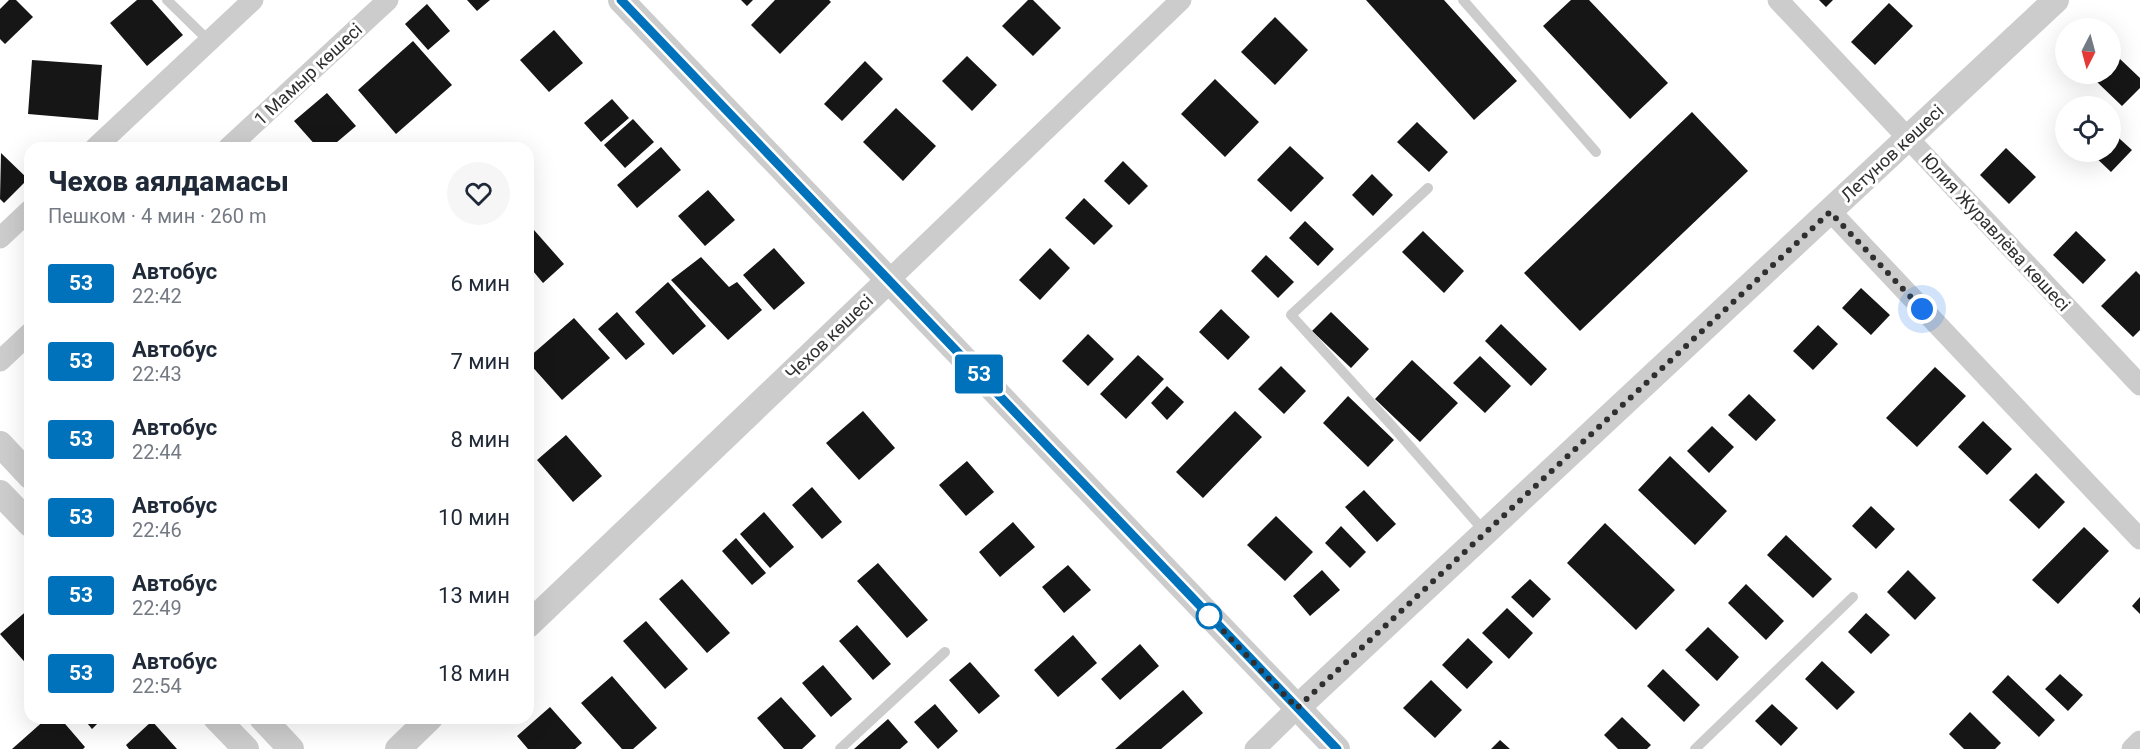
<!DOCTYPE html>
<html lang="ru">
<meta charset="utf-8">
<style>
:root{--surface:#fff;--page:#f6f6f7;--text:#1f2937;--muted:#747a83}
body{margin:0;font-family:Roboto,sans-serif;background:var(--page);color:var(--text);height:100vh;display:flex;flex-direction:column;font-size:22px;white-space:nowrap}
*{box-sizing:border-box;margin:0}
p{font-size:20px;color:var(--muted)}
.icon{flex:none;width:33px;height:33px;fill:none;stroke:currentColor;stroke-width:2;stroke-linecap:round;stroke-linejoin:round}
.map{position:relative;flex:1;overflow:hidden}
.details{position:absolute;left:24px;top:142px;width:510px;height:582px;display:flex;flex-direction:column;background:var(--surface);border-radius:18px;box-shadow:0 6px 24px #0002}
.details>*{flex:none}
.badge{padding:0 12px;border-radius:4px;font-size:21px;line-height:39px}
.needle{width:39px;rotate:186deg}
.fabs{position:absolute;left:2055px;top:18px;display:grid;gap:12px}
.fabs a{display:grid;place-items:center;width:66px;height:66px;border-radius:50%;background:var(--surface);box-shadow:0 6px 24px #0002;font-size:30px}
.you{position:absolute;width:30px;height:30px;margin:-15px;border:4px solid #fff;border-radius:50%;background:#1a73e8;box-shadow:0 0 0 9px #1a73e833}
.map>.badge{position:absolute;translate:-50% -50%;box-shadow:0 0 0 3px #fff}
.round{display:grid;place-items:center;flex:none;width:63px;height:63px;border-radius:32px;background:var(--page)}
.summary{display:flex;align-items:center;justify-content:space-between;height:102px;padding:0 24px}
h1{font-size:28px;font-weight:800;line-height:45px}
ul{padding:0;list-style:none}
li{display:flex;align-items:center;gap:18px;height:78px;padding:0 24px}
li div{flex:1}
li b{display:block;font-size:22px}
li em{font-style:normal}
li .badge{min-width:66px;font-weight:700;text-align:center}
.map>svg:first-child{display:block}
.building{fill:#161616}
.lines{fill:none;stroke-linecap:round;stroke-linejoin:round}
.service{stroke:#ccc;stroke-width:10}
.minor{stroke:#ccc;stroke-width:21}
.tertiary{stroke:#ccc;stroke-width:26}
.line-casing{stroke:#fff;stroke-width:14}
.line{stroke:#0072bc;stroke-width:9}
.walk{stroke:#2f2f2f;stroke-width:6;stroke-dasharray:0 10.8}
.stop-dot{fill:#fff;stroke:#0072bc;stroke-width:3}
.labels{text-anchor:middle;dominant-baseline:central;stroke-width:6;stroke-linejoin:round;paint-order:stroke}
.street-label{font-size:18px;fill:#2f2f2f;stroke:#fff}
</style>
<div class="map">
<svg width="2140" height="749" viewBox="0 0 2140 749">
<rect width="100%" height="100%" fill="#fff"/>
<!-- building -->
<path class="building" d="M 9,0 L 16,0 L 33,17 L 5,44 L 0,39 L 0,9 Z
M 137,0 L 152,0 L 183,35 L 147,66 L 110,23 Z
M 467,0 L 490,0 L 477,11 Z
M 741,0 L 753,0 L 747,6 Z
M 775,0 L 829,0 L 831,2 L 780,54 L 751,25 Z
M 1028,0 L 1033,0 L 1061,28 L 1033,56 L 1002,26 Z
M 1366,0 L 1444,0 L 1517,81 L 1474,120 Z
M 1571,0 L 1589,0 L 1668,83 L 1630,119 L 1543,26 Z
M 1819,0 L 1833,0 L 1826,7 Z
M 1889,3 L 1913,26 L 1875,65 L 1851,42 Z
M 427,4 L 450,31 L 428,50 L 405,24 Z
M 1275,17 L 1308,50 L 1275,85 L 1241,52 Z
M 554,30 L 583,63 L 549,92 L 520,60 Z
M 413,41 L 452,85 L 396,134 L 358,90 Z
M 967,56 L 997,85 L 972,111 L 942,81 Z
M 2120,59 L 2140,78 L 2140,88 L 2122,106 L 2097,82 L 2106,74 L 2110,74 L 2110,68 Z
M 32,60 L 102,65 L 98,120 L 28,114 Z
M 865,61 L 883,79 L 842,121 L 824,104 Z
M 1215,79 L 1259,122 L 1225,157 L 1181,114 Z
M 327,93 L 356,126 L 330,148 L 318,148 L 294,121 Z
M 612,99 L 629,118 L 601,142 L 584,123 Z
M 896,108 L 936,146 L 903,181 L 863,142 Z
M 1692,112 L 1748,171 L 1580,331 L 1524,273 Z
M 633,119 L 654,142 L 625,168 L 604,145 Z
M 1417,122 L 1448,152 L 1429,172 L 1397,142 Z
M 2110,130 L 2132,150 L 2111,172 L 2090,152 L 2110,152 Z
M 1290,146 L 1324,178 L 1291,212 L 1257,180 Z
M 661,147 L 681,170 L 637,208 L 617,185 Z
M 2006,148 L 2036,177 L 2009,204 L 1980,175 Z
M 1,153 L 28,179 L 4,203 L 0,199 Z
M 1123,161 L 1148,186 L 1129,205 L 1104,181 Z
M 1372,174 L 1393,195 L 1373,216 L 1352,195 Z
M 708,190 L 735,220 L 705,246 L 678,216 Z
M 1084,198 L 1113,226 L 1094,245 L 1065,218 Z
M 1305,221 L 1334,249 L 1318,266 L 1289,238 Z
M 534,230 L 564,264 L 543,283 L 528,265 L 528,235 Z
M 1423,231 L 1464,271 L 1444,293 L 1402,252 Z
M 2076,231 L 2106,260 L 2083,284 L 2053,255 Z
M 774,248 L 805,283 L 774,310 L 743,275 Z
M 1050,248 L 1070,268 L 1040,300 L 1019,280 Z
M 1266,255 L 1294,282 L 1278,298 L 1251,271 Z
M 701,257 L 729,287 L 737,282 L 762,310 L 728,340 L 671,280 Z
M 2136,271 L 2140,275 L 2140,330 L 2133,337 L 2101,306 Z
M 668,282 L 706,326 L 673,355 L 635,312 Z
M 1861,288 L 1890,315 L 1871,335 L 1842,308 Z
M 1221,309 L 1250,337 L 1228,360 L 1199,332 Z
M 617,312 L 645,344 L 626,360 L 598,329 Z
M 1331,312 L 1369,349 L 1351,368 L 1312,331 Z
M 574,318 L 610,358 L 562,400 L 528,362 L 528,358 Z
M 1501,324 L 1547,369 L 1531,386 L 1485,341 Z
M 1818,325 L 1838,344 L 1813,370 L 1793,351 Z
M 1088,334 L 1114,359 L 1088,386 L 1062,361 Z
M 1138,355 L 1164,379 L 1126,419 L 1100,394 Z
M 1480,356 L 1511,386 L 1485,413 L 1453,383 Z
M 1412,360 L 1458,403 L 1420,442 L 1375,399 Z
M 1281,366 L 1306,391 L 1284,414 L 1258,389 Z
M 1935,367 L 1966,396 L 1917,447 L 1886,418 Z
M 1167,386 L 1184,402 L 1167,420 L 1151,403 Z
M 1749,394 L 1776,420 L 1756,441 L 1728,415 Z
M 1348,396 L 1394,440 L 1368,467 L 1323,423 Z
M 863,411 L 895,448 L 859,480 L 826,443 Z
M 1235,411 L 1262,437 L 1203,498 L 1176,472 Z
M 1983,421 L 2012,449 L 1987,475 L 1958,447 Z
M 1712,426 L 1734,447 L 1709,473 L 1687,451 Z
M 566,435 L 602,476 L 573,502 L 537,460 Z
M 1670,456 L 1727,511 L 1695,545 L 1638,490 Z
M 967,461 L 994,492 L 966,516 L 939,485 Z
M 2036,473 L 2065,502 L 2039,529 L 2009,500 Z
M 812,487 L 842,522 L 822,539 L 792,505 Z
M 1364,490 L 1396,524 L 1377,542 L 1345,507 Z
M 1871,506 L 1895,529 L 1876,549 L 1852,526 Z
M 764,512 L 794,547 L 770,568 L 740,534 Z
M 1276,516 L 1313,552 L 1285,581 L 1247,545 Z
M 1013,522 L 1035,547 L 1000,577 L 979,552 Z
M 1605,523 L 1675,590 L 1636,630 L 1567,563 Z
M 1341,526 L 1366,552 L 1350,568 L 1325,543 Z
M 2084,527 L 2109,551 L 2058,604 L 2032,580 Z
M 1786,535 L 1832,579 L 1813,598 L 1767,555 Z
M 736,538 L 766,573 L 752,585 L 722,551 Z
M 878,563 L 928,620 L 907,638 L 857,581 Z
M 1068,565 L 1091,590 L 1064,613 L 1042,587 Z
M 1322,570 L 1340,590 L 1310,616 L 1293,596 Z
M 1908,570 L 1936,598 L 1915,620 L 1887,592 Z
M 682,579 L 730,633 L 707,653 L 659,599 Z
M 1530,579 L 1551,599 L 1533,618 L 1511,597 Z
M 1746,584 L 1784,621 L 1766,640 L 1728,603 Z
M 2140,597 L 2140,614 L 2132,606 Z
M 30,608 L 30,668 L 0,634 Z
M 1507,608 L 1533,633 L 1509,659 L 1482,633 Z
M 1866,613 L 1890,635 L 1871,654 L 1848,632 Z
M 646,621 L 688,669 L 665,689 L 623,641 Z
M 857,625 L 891,664 L 873,680 L 839,641 Z
M 1708,627 L 1739,657 L 1717,681 L 1685,650 Z
M 1073,635 L 1097,663 L 1058,697 L 1034,670 Z
M 1468,638 L 1493,662 L 1467,689 L 1442,665 Z
M 1140,644 L 1159,666 L 1120,700 L 1101,679 Z
M 1822,661 L 1855,692 L 1837,710 L 1805,679 Z
M 970,662 L 1000,696 L 979,714 L 949,680 Z
M 823,665 L 852,699 L 831,717 L 802,683 Z
M 1663,669 L 1700,705 L 1684,722 L 1647,686 Z
M 2060,674 L 2083,695 L 2068,711 L 2045,689 Z
M 2008,675 L 2055,720 L 2039,737 L 1992,692 Z
M 612,676 L 657,728 L 633,749 L 622,749 L 581,703 Z
M 1431,680 L 1462,710 L 1435,738 L 1403,708 Z
M 1183,690 L 1203,713 L 1161,749 L 1115,749 Z
M 781,697 L 816,736 L 802,749 L 784,749 L 757,718 Z
M 935,704 L 958,731 L 938,749 L 914,722 Z
M 1772,704 L 1798,728 L 1781,746 L 1755,721 Z
M 550,707 L 582,743 L 575,749 L 528,749 L 517,736 Z
M 1970,712 L 2001,743 L 1995,749 L 1964,749 L 1949,734 Z
M 1622,717 L 1651,745 L 1647,749 L 1618,749 L 1604,735 Z
M 47,718 L 60,718 L 85,747 L 83,749 L 12,749 Z
M 83,718 L 103,718 L 92,729 Z
M 888,719 L 908,742 L 900,749 L 854,749 Z
M 152,721 L 177,749 L 129,749 L 126,745 Z
M 1500,740 L 1510,749 L 1491,749 Z"/>
<g class="lines">
<!-- service -->
<path class="service" d="M 167,0 L 209,41
M 1463,0 L 1596,152
M 1428,188 L 1291,315 L 1393,427 L 1485,532
M 840,749 L 945,652
M 1695,749 L 1853,597"/>
<!-- minor -->
<path class="minor" d="M 1778,0 L 2140,385
M 95,148 L 253,0
M 228,148 L 388,0
M 1830,211 L 2140,539
M 0,238 L 30,210
M 889,280 L 1181,0
M 0,361 L 30,333
M 1255,749 L 1297,708
M 2132,749 L 2140,741"/>
<!-- tertiary -->
<path class="tertiary" d="M 621,0 L 1337,749
M 0,444 L 30,476
M 0,493 L 30,524
M 528,625 L 889,280
M 1297,708 L 2056,0
M 216,718 L 246,749
M 262,718 L 291,749
M 398,749 L 430,718"/>
</g>
<g class="lines">
<!-- line casing -->
<g class="line-casing">
<path id="line" d="M 621,0 L 1337,749"/>
</g>
<!-- line -->
<use href="#line" class="line"/>
<!-- walk -->
<path class="walk" d="M 1209,616 L 1297,708 L 1830,212 L 1922,309"/>
</g>
<!-- markers -->
<circle class="stop-dot" cx="1209" cy="616" r="12"/>
<g class="labels">
<!-- street labels -->
<g class="street-label">
<text transform="translate(308 74) rotate(-43)">1 Мамыр көшесі</text>
<text transform="translate(1892 153) rotate(-43)">Летунов көшесі</text>
<text transform="translate(1996 232) rotate(47)">Юлия Журавлёва көшесі</text>
<text transform="translate(829 337) rotate(-44)">Чехов көшесі</text>
</g>
</g>
</svg>
<div class="fabs">
<a><svg class="needle" viewBox="-14 -14 28 28"><path d="M0-13l5 13h-10z" fill="#e53935"/><path d="M0 13l5-13h-10z" fill="#747a83"/></svg></a>
<a><svg class="icon" aria-label="locate" viewBox="0 0 24 24"><circle cx="12" cy="12" r="6"/><path d="M12 2v4M12 18v4M2 12h4M18 12h4"/></svg></a>
</div>
<div class="you" style="left:1922px;top:309px"></div>
<b class="badge" style="left:979px;top:374px;background:#0072bc;color:#fff">53</b>
<section class="details">
<div class="summary"><div><h1>Чехов аялдамасы</h1><p>Пешком · 4 мин · 260 m</p></div><a class="round"><svg class="icon" aria-label="heart" viewBox="0 0 24 24"><path d="M12 20l-8-8c-3-5 5-10 8-4 3-6 11-1 8 4z"/></svg></a></div>
<ul>
<li><span class="badge" style="background:#0072bc;color:#fff">53</span><div><b>Автобус</b><p>22:42</p></div><em>6 мин</em></li>
<li><span class="badge" style="background:#0072bc;color:#fff">53</span><div><b>Автобус</b><p>22:43</p></div><em>7 мин</em></li>
<li><span class="badge" style="background:#0072bc;color:#fff">53</span><div><b>Автобус</b><p>22:44</p></div><em>8 мин</em></li>
<li><span class="badge" style="background:#0072bc;color:#fff">53</span><div><b>Автобус</b><p>22:46</p></div><em>10 мин</em></li>
<li><span class="badge" style="background:#0072bc;color:#fff">53</span><div><b>Автобус</b><p>22:49</p></div><em>13 мин</em></li>
<li><span class="badge" style="background:#0072bc;color:#fff">53</span><div><b>Автобус</b><p>22:54</p></div><em>18 мин</em></li>
</ul>
</section>
</div>
